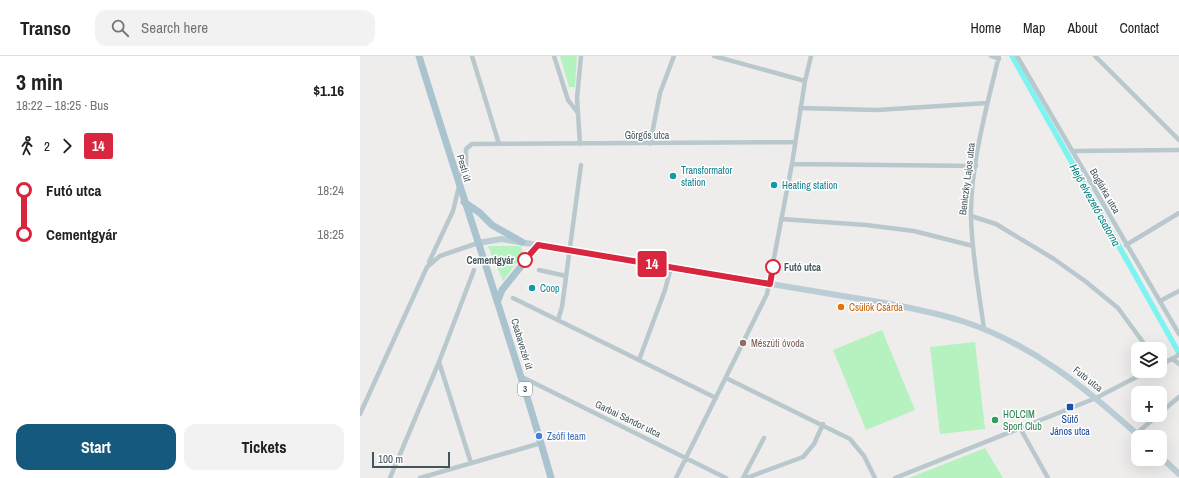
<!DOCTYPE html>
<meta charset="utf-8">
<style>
:root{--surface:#fff;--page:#f2f2f2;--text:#202124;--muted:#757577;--line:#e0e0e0;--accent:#16597e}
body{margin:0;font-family:"Archivo Narrow",sans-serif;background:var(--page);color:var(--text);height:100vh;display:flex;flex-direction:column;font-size:15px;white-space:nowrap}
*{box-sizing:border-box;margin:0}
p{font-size:13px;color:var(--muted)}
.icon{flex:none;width:22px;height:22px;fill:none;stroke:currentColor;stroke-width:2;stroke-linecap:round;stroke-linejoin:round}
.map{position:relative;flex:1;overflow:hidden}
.side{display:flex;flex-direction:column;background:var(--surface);width:360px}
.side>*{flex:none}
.badge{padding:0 8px;border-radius:3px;font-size:14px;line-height:26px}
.buttons{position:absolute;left:771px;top:286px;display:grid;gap:8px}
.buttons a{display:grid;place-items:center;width:36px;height:36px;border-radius:8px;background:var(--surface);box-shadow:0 4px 16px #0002;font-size:20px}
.scale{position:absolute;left:12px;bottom:10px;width:78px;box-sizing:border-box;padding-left:4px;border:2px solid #43555b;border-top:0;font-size:11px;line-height:14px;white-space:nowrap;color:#43555b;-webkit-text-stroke:3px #fff;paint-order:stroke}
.map>.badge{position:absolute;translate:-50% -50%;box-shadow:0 0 0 2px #fff}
.legs{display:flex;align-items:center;gap:6px;height:44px;padding:0 16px;font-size:13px}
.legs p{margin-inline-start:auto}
.head{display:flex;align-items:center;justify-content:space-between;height:68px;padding:0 16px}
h1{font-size:22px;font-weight:800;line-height:30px}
.primary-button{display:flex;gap:8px;margin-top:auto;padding:8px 16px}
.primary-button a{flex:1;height:46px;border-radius:12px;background:var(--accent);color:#fff;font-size:16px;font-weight:800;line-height:46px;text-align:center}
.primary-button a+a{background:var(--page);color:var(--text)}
ul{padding:0 16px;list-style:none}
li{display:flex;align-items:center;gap:14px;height:44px;font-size:15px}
li i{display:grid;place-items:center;width:6px;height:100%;margin:0 5px;background:currentColor}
li i::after{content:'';width:10px;height:10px;margin:-5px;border:3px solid;border-radius:50%;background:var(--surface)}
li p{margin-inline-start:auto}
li:first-child i{background:linear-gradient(#0000 50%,currentColor 0)}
li:last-child i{background:linear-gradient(currentColor 50%,#0000 0)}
header{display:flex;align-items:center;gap:24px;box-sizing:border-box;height:56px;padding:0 20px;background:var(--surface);border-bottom:1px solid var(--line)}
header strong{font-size:19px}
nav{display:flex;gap:22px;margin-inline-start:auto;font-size:14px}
.search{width:280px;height:36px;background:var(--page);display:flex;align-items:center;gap:10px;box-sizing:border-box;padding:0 14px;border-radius:12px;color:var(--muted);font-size:15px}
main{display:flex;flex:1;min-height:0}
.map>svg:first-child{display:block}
.green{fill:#b5f2bf}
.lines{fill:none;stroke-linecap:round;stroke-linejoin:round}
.canal{stroke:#7ef3f1;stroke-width:5.5}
.minor{stroke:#b9c8cd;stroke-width:4.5}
.secondary{stroke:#bacdd5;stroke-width:6}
.primary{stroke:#a9c4ce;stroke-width:7}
.line-1-casing{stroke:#fff;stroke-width:9}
.line-1{stroke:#d7263d;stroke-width:6}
.culture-dot{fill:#0f9aa8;stroke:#fff;stroke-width:1.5}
.stop-1-dot{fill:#fff;stroke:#d7263d;stroke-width:2}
.food-dot{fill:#e8710a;stroke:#fff;stroke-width:1.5}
.education-dot{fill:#8d6e63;stroke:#fff;stroke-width:1.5}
.transit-dot{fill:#1a4fb4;stroke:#fff;stroke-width:1.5}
.leisure-dot{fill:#2e9e5b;stroke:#fff;stroke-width:1.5}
.shop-dot{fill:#3f7fe0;stroke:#fff;stroke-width:1.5}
.labels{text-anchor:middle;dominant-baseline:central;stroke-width:3;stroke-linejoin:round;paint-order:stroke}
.shield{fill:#fff;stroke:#7b888c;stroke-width:1}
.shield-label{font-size:9px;font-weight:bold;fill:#43555b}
.street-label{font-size:10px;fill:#43555b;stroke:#fff}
.culture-label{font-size:10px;fill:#0d838f;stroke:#fff;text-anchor:start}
.stop-label{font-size:10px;font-weight:bold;fill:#43555b;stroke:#fff;text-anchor:end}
.food-label{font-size:10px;fill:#c56008;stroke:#fff;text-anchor:start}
.education-label{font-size:10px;fill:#785e54;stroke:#fff;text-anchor:start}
.leisure-label{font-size:10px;fill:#27864d;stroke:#fff;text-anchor:start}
.transit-label{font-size:10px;fill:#164399;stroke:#fff}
.shop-label{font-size:10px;fill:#366cbe;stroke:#fff;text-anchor:start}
.water-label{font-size:11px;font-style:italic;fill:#05807f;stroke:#fff}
</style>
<header>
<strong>Transo</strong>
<div class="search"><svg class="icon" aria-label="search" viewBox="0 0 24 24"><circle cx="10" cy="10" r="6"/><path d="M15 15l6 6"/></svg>Search here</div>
<nav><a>Home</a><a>Map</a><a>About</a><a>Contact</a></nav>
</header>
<main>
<section class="side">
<div class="head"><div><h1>3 min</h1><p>18:22 – 18:25 · Bus</p></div><b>$1.16</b></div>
<div class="legs"><svg class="icon" aria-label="walk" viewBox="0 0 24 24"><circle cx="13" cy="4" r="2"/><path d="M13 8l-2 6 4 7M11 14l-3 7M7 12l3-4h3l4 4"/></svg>2<svg class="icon" aria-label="forward" viewBox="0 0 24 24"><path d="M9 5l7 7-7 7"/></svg><b class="badge" style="background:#d7263d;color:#fff">14</b></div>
<ul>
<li><i style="color:#d7263d"></i><b>Futó utca</b><p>18:24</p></li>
<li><i style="color:#d7263d"></i><b>Cementgyár</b><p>18:25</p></li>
</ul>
<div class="primary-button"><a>Start</a><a>Tickets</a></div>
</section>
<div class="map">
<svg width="819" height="422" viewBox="0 0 819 422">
<rect width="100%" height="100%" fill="#efecec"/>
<!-- green -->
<path class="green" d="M 200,0 L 217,0 L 215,31 L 209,31 Z
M 128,190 L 161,190 L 163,198 L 143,225 Z
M 522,274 L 555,354 L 506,374 L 473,294 Z
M 615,286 L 625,373 L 580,378 L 570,291 Z
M 625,392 L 643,422 L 549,422 Z"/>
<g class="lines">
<!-- canal -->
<path class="canal" d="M 652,0 L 819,297"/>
<!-- minor -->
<path class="minor" d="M 112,0 L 139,88
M 194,0 L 208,44 L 218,57
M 354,0 L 445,25
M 631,0 L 639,3
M 657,0 L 819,278
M 735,0 L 819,84
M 440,52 L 517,54 L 627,47
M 220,88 L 217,42 L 221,0
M 290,88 L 300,37 L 314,0
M 712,95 L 819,94
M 432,108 L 616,110
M 97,123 L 106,110 L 106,93 L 112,88 L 435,86
M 611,160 L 636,168 L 694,203 L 725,225 L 758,252 L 788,293
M 421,163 L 506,169 L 554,175 L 613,190
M 766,189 L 819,157
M 69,206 L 93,155 L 99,130
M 179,214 L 206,220
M 153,242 L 356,342
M 800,245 L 819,235
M 198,264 L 202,251 L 221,109
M 624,273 C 619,236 612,199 611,161 C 610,111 627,49 639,0
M 813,303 L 819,308
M 279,304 L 305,234 L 311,211
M 79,306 L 111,407
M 800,309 L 819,299
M 162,321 L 366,422
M 366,322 L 490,383 L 504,400 L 515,422
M 800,357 L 819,341
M 0,358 L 67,211 L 80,200 L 118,187
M 660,372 L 688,422
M 776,378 L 798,359
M 384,420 L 389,421 L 443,401 L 454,388 L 463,368
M 30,422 L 79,306 L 114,214
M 60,422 L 181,387
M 316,422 L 407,238 L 432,108 L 445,25 L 451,0
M 383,422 L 404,382
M 535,422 L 736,342 L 788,315"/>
<!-- secondary -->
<path class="secondary" d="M 118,187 L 141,183 L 172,188 L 525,247 C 551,252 577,257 602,265 C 672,288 726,332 780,381
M 800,400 L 819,418"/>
<!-- primary -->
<path class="primary" d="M 59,0 C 102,141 151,280 191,422
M 104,146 L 120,157 L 132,169 L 162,186
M 138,244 L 142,234 L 178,189"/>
</g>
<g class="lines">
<!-- line-1 casing -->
<g class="line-1-casing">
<path id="line-1" d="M 165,204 L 178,189 L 410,228 L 413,211"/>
</g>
<!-- line-1 -->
<use href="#line-1" class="line-1"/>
</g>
<!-- markers -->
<g class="culture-dot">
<circle cx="313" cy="120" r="4"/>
<circle cx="414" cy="129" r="4"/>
<circle cx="172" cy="232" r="4"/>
</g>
<g class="stop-1-dot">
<circle cx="165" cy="204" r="7"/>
<circle cx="413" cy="211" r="7"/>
</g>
<circle class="food-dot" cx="481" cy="251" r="4"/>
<circle class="education-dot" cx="383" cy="287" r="4"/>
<rect class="transit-dot" x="706" y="347" width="8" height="8" rx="2"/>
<circle class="leisure-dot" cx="635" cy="364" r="4"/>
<circle class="shop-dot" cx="179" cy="380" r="4"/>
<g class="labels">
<!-- shield labels -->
<rect class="shield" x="158" y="326" width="14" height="14" rx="3"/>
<g class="shield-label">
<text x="165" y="333">3</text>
</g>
<!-- street labels -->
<g class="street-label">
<text x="287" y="79">Görgős utca</text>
<text transform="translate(104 112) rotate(73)">Pesti út</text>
<text transform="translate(607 123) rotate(-83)">Beniczky Lajos utca</text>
<text transform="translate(745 135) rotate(60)">Boglárka utca</text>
<text transform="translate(162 288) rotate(73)">Csabavezér út</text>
<text transform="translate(728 323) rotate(38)">Futó utca</text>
<text transform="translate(268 363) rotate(26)">Garbai Sándor utca</text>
</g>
<!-- culture labels -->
<g class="culture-label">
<text x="321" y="114">Transformator<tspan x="321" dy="12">station</tspan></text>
<text x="422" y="129">Heating station</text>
<text x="180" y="232">Coop</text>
</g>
<!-- stop labels -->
<g class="stop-label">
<text x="154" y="204">Cementgyár</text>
<text x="424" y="211" text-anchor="start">Futó utca</text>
</g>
<!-- food labels -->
<g class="food-label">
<text x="489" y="251">Csülök Csárda</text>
</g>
<!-- education labels -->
<g class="education-label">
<text x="391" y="287">Mészúti óvoda</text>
</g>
<!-- leisure labels -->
<g class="leisure-label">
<text x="643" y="358">HOLCIM<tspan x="643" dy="12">Sport Club</tspan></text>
</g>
<!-- transit labels -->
<g class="transit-label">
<text x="710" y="363">Sütő<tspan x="710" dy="12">János utca</tspan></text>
</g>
<!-- shop labels -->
<g class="shop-label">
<text x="187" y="380">Zsófi team</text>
</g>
<!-- water labels -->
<g class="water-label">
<text transform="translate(735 149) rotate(61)">Hejő elvezető csatorna</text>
</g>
</g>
</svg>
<div class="buttons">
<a><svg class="icon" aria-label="layers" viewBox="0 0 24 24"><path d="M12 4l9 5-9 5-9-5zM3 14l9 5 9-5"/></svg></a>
<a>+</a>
<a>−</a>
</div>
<div class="scale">100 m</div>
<b class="badge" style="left:292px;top:208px;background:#d7263d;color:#fff">14</b>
</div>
</main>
